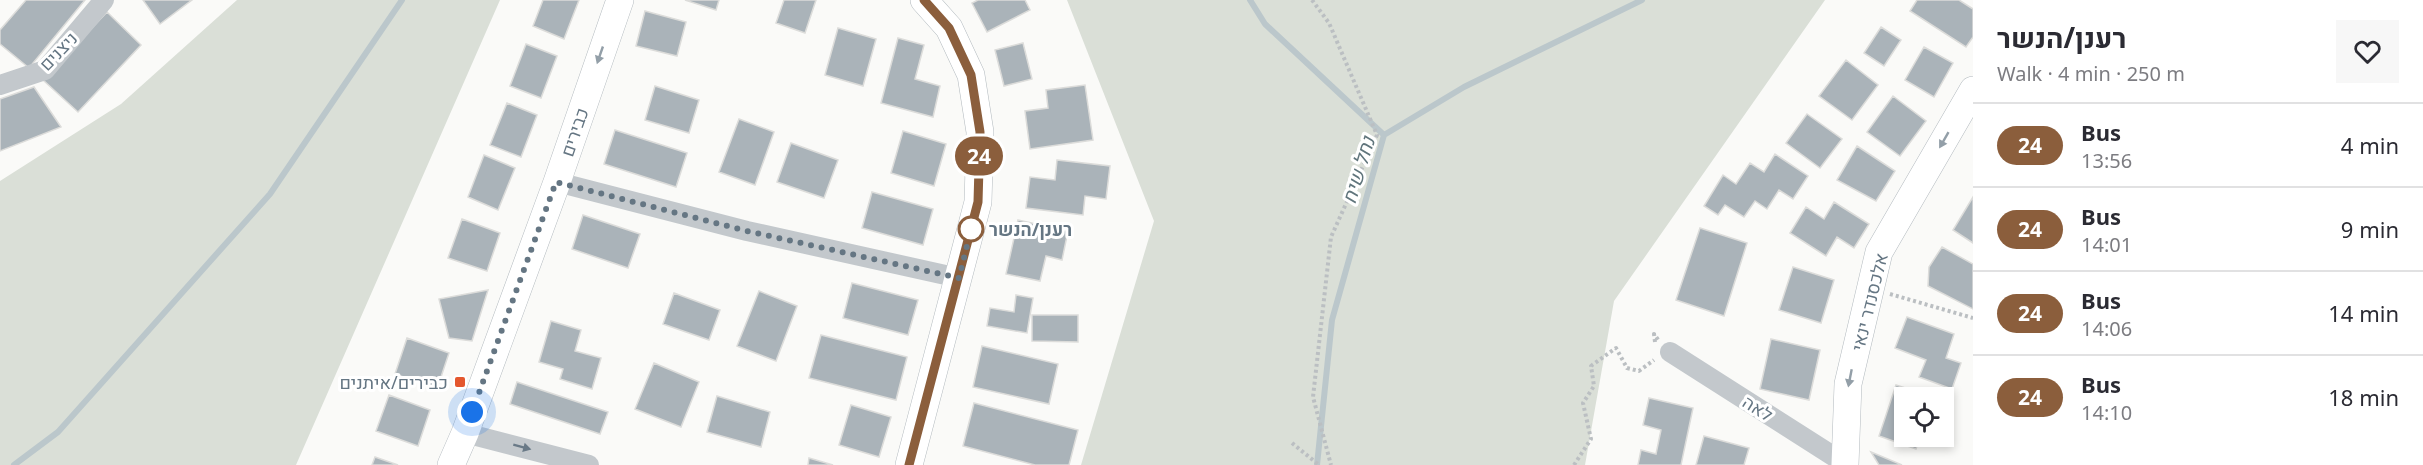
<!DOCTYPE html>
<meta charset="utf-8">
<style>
:root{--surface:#fff;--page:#f7f7f7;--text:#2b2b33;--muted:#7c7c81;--line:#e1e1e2}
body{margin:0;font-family:"Noto Sans",Heebo,sans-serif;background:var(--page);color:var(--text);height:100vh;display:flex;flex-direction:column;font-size:22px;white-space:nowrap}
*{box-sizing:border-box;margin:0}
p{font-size:20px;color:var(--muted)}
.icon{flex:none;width:33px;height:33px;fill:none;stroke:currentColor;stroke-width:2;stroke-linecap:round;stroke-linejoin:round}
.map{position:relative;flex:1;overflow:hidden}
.side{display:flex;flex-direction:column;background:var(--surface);width:450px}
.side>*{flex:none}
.badge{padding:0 12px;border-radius:20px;font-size:21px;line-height:39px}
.buttons{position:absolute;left:1894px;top:387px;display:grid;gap:12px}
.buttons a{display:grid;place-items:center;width:60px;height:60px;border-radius:0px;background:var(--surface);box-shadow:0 3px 9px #0003;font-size:30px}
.you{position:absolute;width:30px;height:30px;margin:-15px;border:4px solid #fff;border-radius:50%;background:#1a73e8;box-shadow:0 0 0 9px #1a73e833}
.map>.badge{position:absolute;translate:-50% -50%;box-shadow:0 0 0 3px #fff}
.round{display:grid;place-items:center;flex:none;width:63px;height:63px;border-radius:0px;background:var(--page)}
.headline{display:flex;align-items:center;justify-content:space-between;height:102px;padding:0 24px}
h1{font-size:28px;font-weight:700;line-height:45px}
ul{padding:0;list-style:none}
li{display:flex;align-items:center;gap:18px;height:84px;padding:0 24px;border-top:2px solid var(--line)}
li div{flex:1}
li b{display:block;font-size:22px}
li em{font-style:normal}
li .badge{min-width:66px;font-weight:700;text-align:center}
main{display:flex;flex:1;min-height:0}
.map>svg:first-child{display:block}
.green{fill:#dadfd7}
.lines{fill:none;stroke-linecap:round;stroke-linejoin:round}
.stream{stroke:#bbc7cb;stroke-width:6}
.building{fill:#aab3b9;stroke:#dcdcda;stroke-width:1.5}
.secondary-casing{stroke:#b3babf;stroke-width:28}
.path{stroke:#bbbfc2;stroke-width:4;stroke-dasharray:3 3;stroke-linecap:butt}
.street{stroke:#c3c8cc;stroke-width:20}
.secondary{stroke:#fff;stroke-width:27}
.oneway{fill:#939fa8}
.oneway2{fill:#6a7a87}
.line-casing{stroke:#fff;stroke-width:14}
.line{stroke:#8b5e3c;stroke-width:9}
.walk{stroke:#657683;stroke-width:6;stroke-dasharray:0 10.8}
.stop-dot{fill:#fff;stroke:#8b5e3c;stroke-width:3}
.poi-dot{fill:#e4572e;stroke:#fff;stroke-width:2}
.labels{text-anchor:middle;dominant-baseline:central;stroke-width:6;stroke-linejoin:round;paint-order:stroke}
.street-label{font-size:18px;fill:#657683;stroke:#fff}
.stop-label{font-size:18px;font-weight:bold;fill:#657683;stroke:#fff;text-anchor:start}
.poi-label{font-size:18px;fill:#657683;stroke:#fff;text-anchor:end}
.water-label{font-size:20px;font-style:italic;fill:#60757c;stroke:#fff}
</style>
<main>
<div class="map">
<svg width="1973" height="465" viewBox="0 0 1973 465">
<rect width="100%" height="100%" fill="#fafaf8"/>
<!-- green -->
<path class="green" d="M 237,0 L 500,0 L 296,465 L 0,465 L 0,181 L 121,104 Z
M 1067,0 L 1825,0 L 1614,301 L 1585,465 L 1081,465 L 1154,221 Z"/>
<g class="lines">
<!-- stream -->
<path class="stream" d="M 1250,0 L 1265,24 L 1384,135
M 14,465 L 58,432 L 270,194 L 402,0
M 1317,465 L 1332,320 L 1384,135 L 1464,87 L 1642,0"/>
</g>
<!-- building -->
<path class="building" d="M 26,0 L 85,0 L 29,68 L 0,44 L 0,30 Z
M 143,0 L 192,0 L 160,24 Z
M 543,0 L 579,0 L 564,39 L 533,26 Z
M 685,0 L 719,0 L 716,10 Z
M 784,0 L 816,0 L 805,33 L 776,23 Z
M 978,0 L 1025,0 L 1030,10 L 987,32 L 972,3 Z
M 1917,0 L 1959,0 L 1973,9 L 1973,37 L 1966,47 L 1910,11 Z
M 645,11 L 686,22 L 677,56 L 636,46 Z
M 107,12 L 141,45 L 78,112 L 43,80 Z
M 1881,27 L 1901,40 L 1884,66 L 1864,53 Z
M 838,28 L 876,39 L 863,86 L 825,75 Z
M 898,38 L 924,45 L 915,79 L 940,86 L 933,117 L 881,103 Z
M 1023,43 L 1032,79 L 1004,86 L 995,50 Z
M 526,44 L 557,56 L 541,98 L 510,86 Z
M 1924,47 L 1953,63 L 1934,97 L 1905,80 Z
M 1846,60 L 1878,85 L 1852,120 L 1819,96 Z
M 1085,85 L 1093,140 L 1030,149 L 1025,111 L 1048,108 L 1046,90 Z
M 655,86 L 699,100 L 689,133 L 645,120 Z
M 34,87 L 61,127 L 0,151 L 0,99 Z
M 1893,96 L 1926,121 L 1900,156 L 1867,132 Z
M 507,103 L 537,115 L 521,157 L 490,145 Z
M 1807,114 L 1842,139 L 1820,168 L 1786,143 Z
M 739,119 L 774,132 L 755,185 L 719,172 Z
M 615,130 L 687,153 L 676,187 L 604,164 Z
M 903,131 L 946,144 L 934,186 L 891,173 Z
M 791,143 L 838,160 L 824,198 L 777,182 Z
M 1857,146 L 1895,171 L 1876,201 L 1837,180 Z
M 1775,154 L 1808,176 L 1793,199 L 1779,190 L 1767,209 L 1755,201 L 1744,217 L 1725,205 L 1718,215 L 1704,206 L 1723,175 L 1736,184 L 1750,163 L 1764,172 Z
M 484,155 L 515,168 L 498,210 L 468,197 Z
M 1057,160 L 1110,166 L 1106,199 L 1085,196 L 1083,215 L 1026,208 L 1030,177 L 1055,180 Z
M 872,192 L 933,209 L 923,245 L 862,228 Z
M 1973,197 L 1973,243 L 1953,230 Z
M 1834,202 L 1869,224 L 1854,248 L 1837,237 L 1826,256 L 1790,233 L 1806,207 L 1824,219 Z
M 583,215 L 640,234 L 628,268 L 572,249 Z
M 462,219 L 500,233 L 487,271 L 448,258 Z
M 1018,220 L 1068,231 L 1062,260 L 1046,256 L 1040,281 L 1006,274 Z
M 1700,228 L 1747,243 L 1724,316 L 1676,300 Z
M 1942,247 L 1973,264 L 1973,309 L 1928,286 L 1929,267 Z
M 1793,267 L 1834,280 L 1821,323 L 1779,310 Z
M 852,283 L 918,300 L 908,335 L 843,318 Z
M 488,290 L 472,341 L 449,338 L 439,299 Z
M 759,291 L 797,306 L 776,361 L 737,346 Z
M 674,293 L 720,310 L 709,340 L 663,324 Z
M 1016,295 L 1033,298 L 1027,333 L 987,326 L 990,308 L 1014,312 Z
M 1032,315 L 1078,315 L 1078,342 L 1032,341 Z
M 1907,317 L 1954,334 L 1946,358 L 1961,363 L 1952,389 L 1919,377 L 1926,360 L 1895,348 Z
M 551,321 L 581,330 L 575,351 L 601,358 L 592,389 L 560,379 L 563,369 L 539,362 Z
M 821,335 L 907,357 L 896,400 L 809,378 Z
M 407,338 L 449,353 L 437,389 L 395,374 Z
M 1771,339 L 1820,350 L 1809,400 L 1760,389 Z
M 982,346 L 1058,364 L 1049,404 L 973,387 Z
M 654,363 L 699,382 L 681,427 L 635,409 Z
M 517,382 L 608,412 L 600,434 L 510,404 Z
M 1896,385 L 1933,397 L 1905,398 L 1905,436 L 1920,436 L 1916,449 L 1879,436 Z
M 389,395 L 430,410 L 418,446 L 376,431 Z
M 717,396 L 770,412 L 761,447 L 707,432 Z
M 1649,398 L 1693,408 L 1681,465 L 1638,465 L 1641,450 L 1656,454 L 1661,430 L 1643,425 Z
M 974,403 L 1078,430 L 1069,465 L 1035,465 L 963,446 Z
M 851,405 L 891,417 L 879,457 L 839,445 Z
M 1704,436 L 1749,448 L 1744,465 L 1696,465 Z
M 1871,452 L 1902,465 L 1879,465 Z
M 375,457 L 398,465 L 372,465 Z
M 809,458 L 833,465 L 808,465 Z"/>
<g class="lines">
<!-- secondary casing -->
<g class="secondary-casing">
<path id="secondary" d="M 451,465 L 465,433 L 557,182 L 620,0
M 909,465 L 978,202 L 980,132 L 971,75 L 949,28 L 924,0
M 1845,465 L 1848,384 L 1879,252 L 1973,90"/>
</g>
<!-- path -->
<path class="path" d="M 1312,0 L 1329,23 L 1377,135 L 1331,237 L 1313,397 L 1331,465
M 1890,294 L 1973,318
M 1655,342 L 1654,334 L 1659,341
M 1292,443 L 1319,465
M 1574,465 L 1591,439 L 1583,403 L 1594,386 L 1591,366 L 1616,348 L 1627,368 L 1639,371 L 1654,360"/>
<!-- street -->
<path class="street" d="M 0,85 L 45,70 L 104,0
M 557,182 L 747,231 L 959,278
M 1670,352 L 1844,463 L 1843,465
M 465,433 L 589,465"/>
<!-- secondary -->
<use href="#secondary" class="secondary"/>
</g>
<!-- one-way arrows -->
<defs><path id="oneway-solid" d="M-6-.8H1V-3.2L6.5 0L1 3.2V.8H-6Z" transform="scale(1.5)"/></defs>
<g class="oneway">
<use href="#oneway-solid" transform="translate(600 55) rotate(109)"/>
<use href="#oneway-solid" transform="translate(1944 140) rotate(120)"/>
<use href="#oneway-solid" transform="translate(1850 378) rotate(101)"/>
</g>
<use class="oneway2" href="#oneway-solid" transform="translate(522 447) rotate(15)"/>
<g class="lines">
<!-- line casing -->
<g class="line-casing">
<path id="line" d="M 909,465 L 978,202 L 980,132 L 971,75 L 949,28 L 924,0"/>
</g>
<!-- line -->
<use href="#line" class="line"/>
<!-- walk -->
<path class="walk" d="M 472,412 L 556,182 L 747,231 L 959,278 L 973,221 L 971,229"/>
</g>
<!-- markers -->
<circle class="stop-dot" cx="971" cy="229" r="12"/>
<rect class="poi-dot" x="454" y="376" width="12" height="12" rx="3"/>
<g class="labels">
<!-- street labels -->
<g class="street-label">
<text transform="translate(58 51) rotate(-46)">ניצנים</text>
<text transform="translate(574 132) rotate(-71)">כבירים</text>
<text transform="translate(1869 302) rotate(-76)">אלכסנדר ינאי</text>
<text transform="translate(1758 408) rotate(32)">לאה</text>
</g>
<!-- stop labels -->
<g class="stop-label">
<text x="989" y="229">רענן/הנשר</text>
</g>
<!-- poi labels -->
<g class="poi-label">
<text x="448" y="382">כבירים/איתנים</text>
</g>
<!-- water labels -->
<g class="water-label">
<text transform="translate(1358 170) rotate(-73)">נחל שיח</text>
</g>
</g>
</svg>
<div class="buttons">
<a><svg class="icon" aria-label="locate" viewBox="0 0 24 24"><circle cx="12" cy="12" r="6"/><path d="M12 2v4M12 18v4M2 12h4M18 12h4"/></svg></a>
</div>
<div class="you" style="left:472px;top:412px"></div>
<b class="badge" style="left:979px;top:156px;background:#8b5e3c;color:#fff">24</b>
</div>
<section class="side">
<div class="headline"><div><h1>רענן/הנשר</h1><p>Walk · 4 min · 250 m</p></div><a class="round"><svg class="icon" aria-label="heart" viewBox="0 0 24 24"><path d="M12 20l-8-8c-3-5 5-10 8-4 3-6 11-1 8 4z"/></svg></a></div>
<ul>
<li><span class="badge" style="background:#8b5e3c;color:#fff">24</span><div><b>Bus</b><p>13:56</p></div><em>4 min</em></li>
<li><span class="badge" style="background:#8b5e3c;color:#fff">24</span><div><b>Bus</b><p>14:01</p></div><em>9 min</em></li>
<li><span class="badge" style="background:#8b5e3c;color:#fff">24</span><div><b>Bus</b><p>14:06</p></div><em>14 min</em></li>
<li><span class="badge" style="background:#8b5e3c;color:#fff">24</span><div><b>Bus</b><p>14:10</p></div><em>18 min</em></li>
</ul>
</section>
</main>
